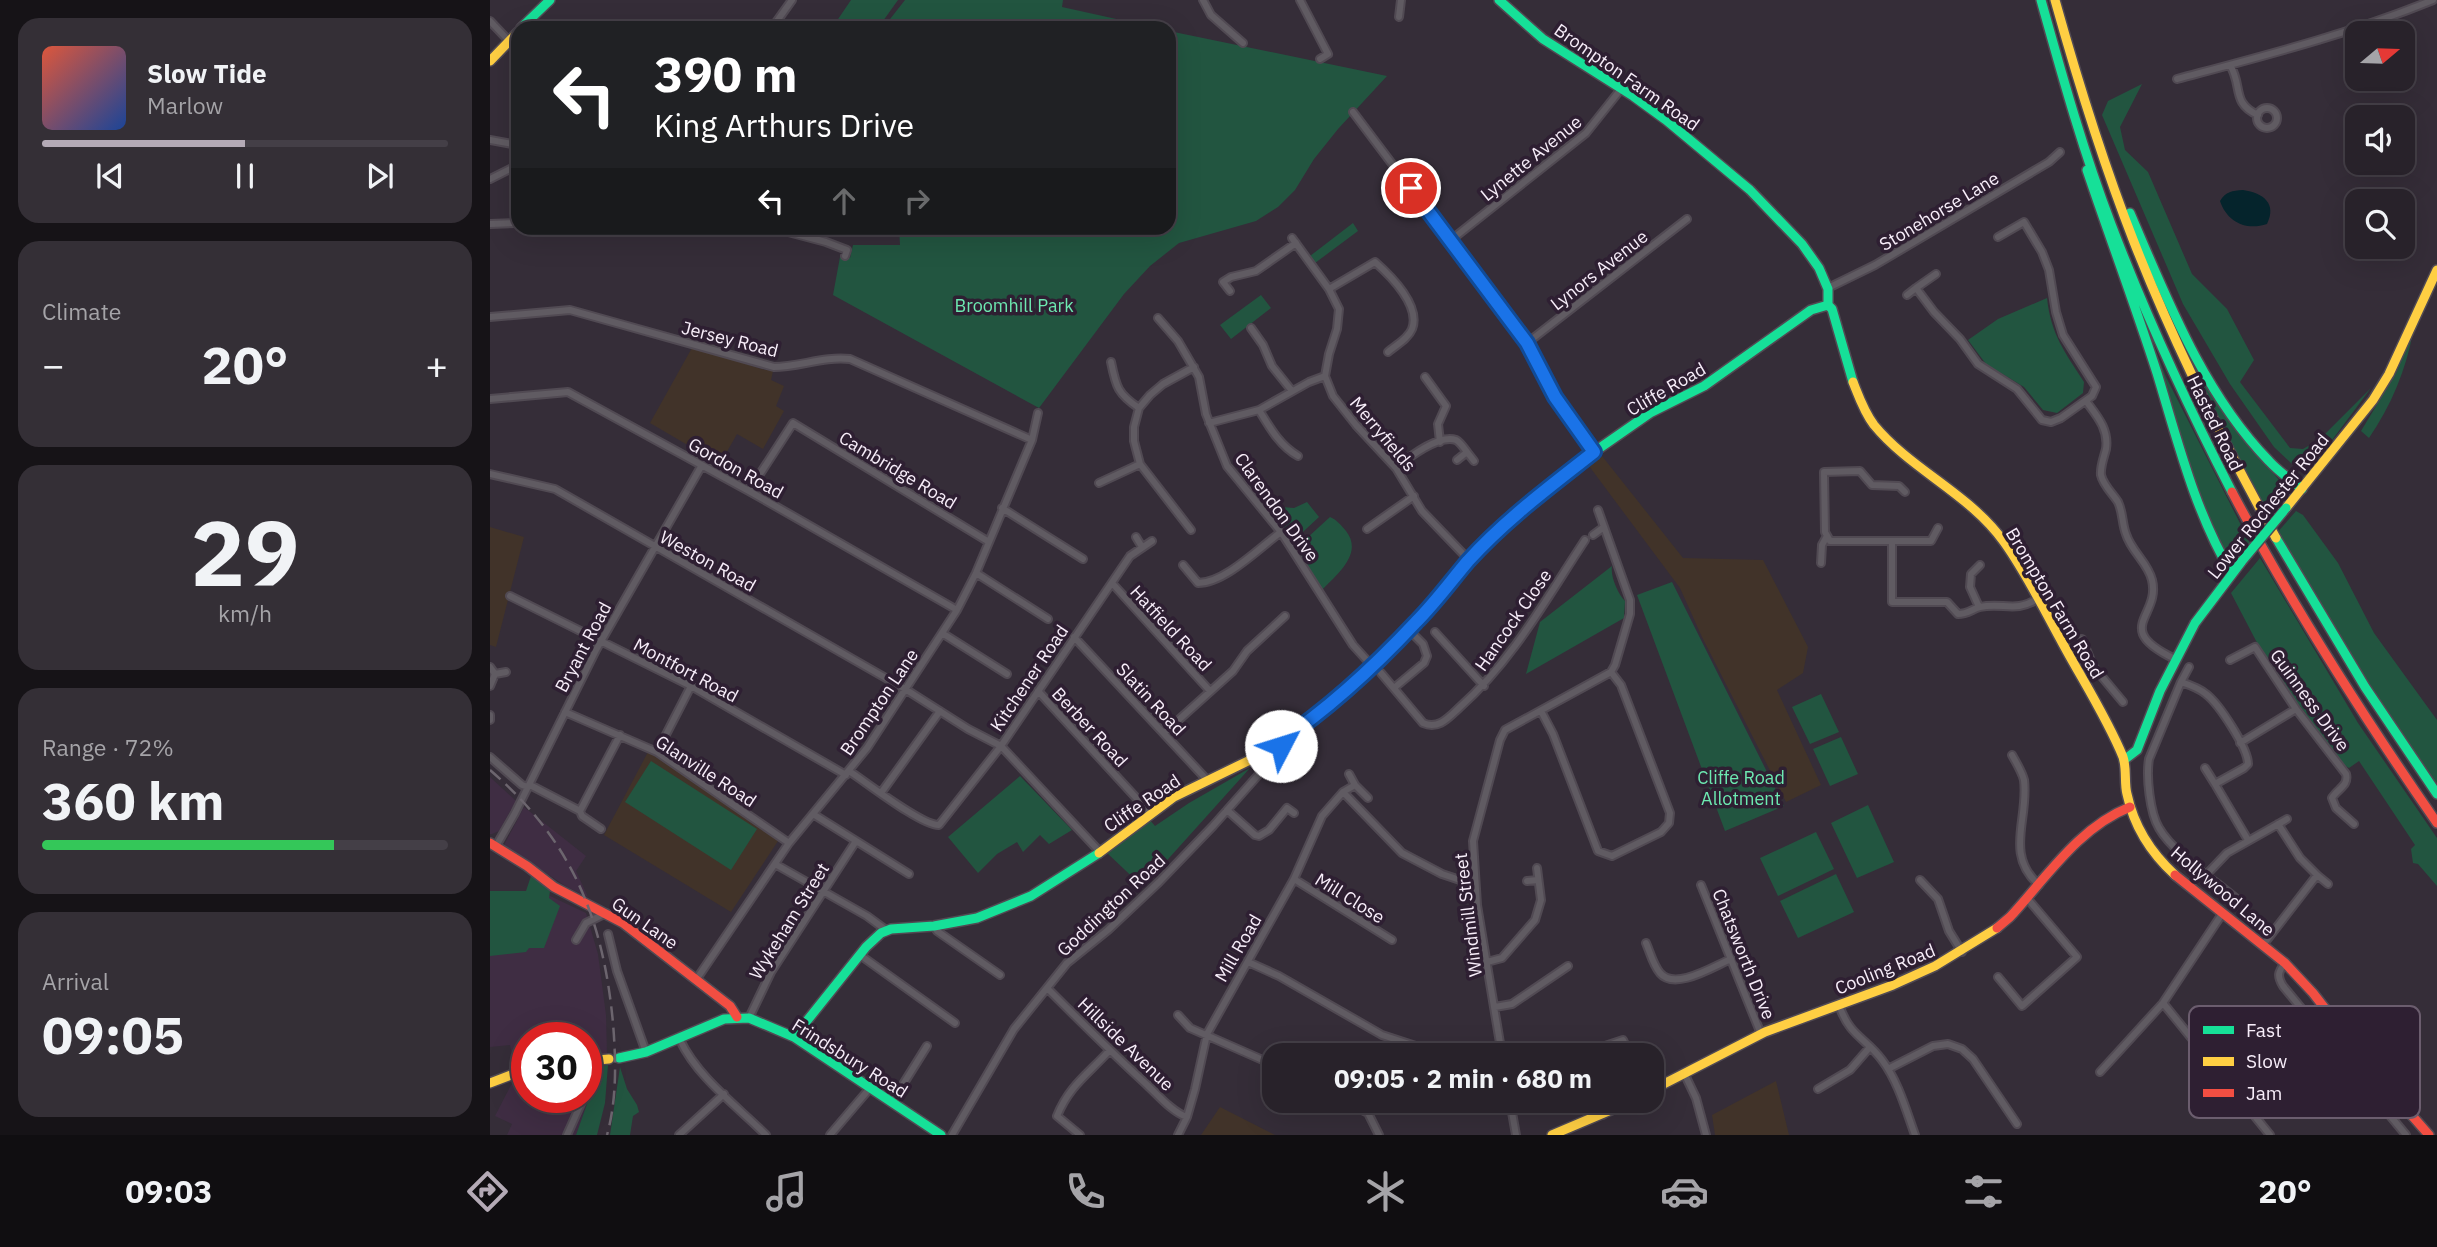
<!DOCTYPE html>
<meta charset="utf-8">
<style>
:root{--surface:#28222a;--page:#342f36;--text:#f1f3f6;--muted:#a5a4a8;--line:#443f47;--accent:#b4aab6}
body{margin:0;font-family:"IBM Plex Sans",sans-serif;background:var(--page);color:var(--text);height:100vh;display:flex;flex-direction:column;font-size:26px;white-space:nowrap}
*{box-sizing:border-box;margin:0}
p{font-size:23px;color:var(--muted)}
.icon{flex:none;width:38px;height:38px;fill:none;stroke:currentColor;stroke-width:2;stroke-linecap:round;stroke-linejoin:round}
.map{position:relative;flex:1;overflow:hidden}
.panel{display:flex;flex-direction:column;gap:18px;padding:18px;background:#161317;width:490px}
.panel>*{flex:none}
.banner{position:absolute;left:21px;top:21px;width:665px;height:214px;border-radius:21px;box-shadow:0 7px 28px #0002,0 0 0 2px var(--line);background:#202124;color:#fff;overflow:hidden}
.needle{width:46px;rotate:71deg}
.fabs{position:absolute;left:1855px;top:21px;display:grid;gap:14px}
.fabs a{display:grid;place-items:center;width:70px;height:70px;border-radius:14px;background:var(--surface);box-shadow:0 7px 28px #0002,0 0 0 2px var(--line);font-size:35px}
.speed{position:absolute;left:21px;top:1022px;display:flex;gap:14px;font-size:35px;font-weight:700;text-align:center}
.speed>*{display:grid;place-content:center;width:91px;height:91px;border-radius:50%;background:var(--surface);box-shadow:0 7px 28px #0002,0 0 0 2px var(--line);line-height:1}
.speed .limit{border:10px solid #d22;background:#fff;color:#111}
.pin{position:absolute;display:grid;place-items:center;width:60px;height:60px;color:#fff;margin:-30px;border:4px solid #fff;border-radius:50%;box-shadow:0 2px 7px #0007}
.me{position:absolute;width:77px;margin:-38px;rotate:50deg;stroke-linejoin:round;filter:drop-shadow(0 0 5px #0008)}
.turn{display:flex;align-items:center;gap:24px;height:147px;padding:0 28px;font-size:32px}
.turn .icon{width:91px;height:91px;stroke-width:2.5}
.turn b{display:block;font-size:49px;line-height:60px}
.lanes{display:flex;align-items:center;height:66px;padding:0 28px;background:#0003;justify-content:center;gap:35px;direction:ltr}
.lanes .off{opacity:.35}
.big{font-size:52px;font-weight:700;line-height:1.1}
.panel .widget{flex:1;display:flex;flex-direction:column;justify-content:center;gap:10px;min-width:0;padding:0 24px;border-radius:21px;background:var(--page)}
.panel .dial{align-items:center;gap:0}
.dial b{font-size:91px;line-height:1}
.song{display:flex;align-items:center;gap:21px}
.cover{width:84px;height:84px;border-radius:10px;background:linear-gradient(135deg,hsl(10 70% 55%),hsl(220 70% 35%))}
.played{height:7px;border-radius:4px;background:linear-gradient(90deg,var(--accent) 50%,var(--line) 50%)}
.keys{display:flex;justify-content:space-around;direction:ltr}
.heat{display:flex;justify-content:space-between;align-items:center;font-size:38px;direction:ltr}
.charge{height:10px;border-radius:5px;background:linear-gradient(90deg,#34c759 72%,var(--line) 0)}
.trip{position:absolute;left:772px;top:1043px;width:402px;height:70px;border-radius:21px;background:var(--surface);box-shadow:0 7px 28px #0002,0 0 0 2px var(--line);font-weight:700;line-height:70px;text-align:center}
.tabs{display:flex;height:112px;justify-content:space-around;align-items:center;background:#100e11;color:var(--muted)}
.tabs .icon{width:49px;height:49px}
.tabs .selected{color:var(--accent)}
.tabs b{font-size:32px;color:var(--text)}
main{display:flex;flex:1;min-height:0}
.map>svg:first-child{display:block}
.built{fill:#3f2d43}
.education{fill:#413329}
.green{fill:#225540}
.water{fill:#05242c}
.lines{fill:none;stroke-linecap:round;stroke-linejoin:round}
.street-casing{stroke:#514a53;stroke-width:10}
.fast-casing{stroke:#514a53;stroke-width:12}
.slow-casing{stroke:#514a53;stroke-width:12}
.jam-casing{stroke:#514a53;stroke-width:12}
.street{stroke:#605b62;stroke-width:6}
.fast{stroke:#16e098;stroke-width:9}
.slow{stroke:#ffcf43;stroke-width:9}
.jam{stroke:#f24e42;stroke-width:9}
.rail{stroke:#6c656e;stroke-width:2.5;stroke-dasharray:14 7;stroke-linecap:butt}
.fast-bridge-casing{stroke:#514a53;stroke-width:12;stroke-linecap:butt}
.fast-bridge{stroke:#16e098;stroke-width:9}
.route-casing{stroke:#114b97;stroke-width:18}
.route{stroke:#1a73e8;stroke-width:12}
.labels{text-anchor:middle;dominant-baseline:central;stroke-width:7;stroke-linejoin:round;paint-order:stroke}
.street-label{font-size:18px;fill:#f8eefa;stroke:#2e1f32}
.park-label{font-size:18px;fill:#6de9b1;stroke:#2e1f32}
.key{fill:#2e1f32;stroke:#6b5d6e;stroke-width:2}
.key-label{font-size:19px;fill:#f8eefa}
</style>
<main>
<section class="panel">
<div class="widget">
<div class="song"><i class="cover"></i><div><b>Slow Tide</b><p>Marlow</p></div></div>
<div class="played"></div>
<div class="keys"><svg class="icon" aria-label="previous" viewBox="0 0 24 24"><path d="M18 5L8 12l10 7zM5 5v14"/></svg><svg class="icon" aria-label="pause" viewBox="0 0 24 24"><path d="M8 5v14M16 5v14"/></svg><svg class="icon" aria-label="next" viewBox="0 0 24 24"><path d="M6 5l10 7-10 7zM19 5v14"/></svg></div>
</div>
<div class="widget"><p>Climate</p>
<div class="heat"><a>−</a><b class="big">20°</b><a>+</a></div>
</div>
<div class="widget dial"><b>29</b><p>km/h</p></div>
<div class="widget"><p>Range · 72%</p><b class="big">360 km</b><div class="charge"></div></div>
<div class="widget"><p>Arrival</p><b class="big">09:05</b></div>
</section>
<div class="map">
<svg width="1947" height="1135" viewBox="0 0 1947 1135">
<rect width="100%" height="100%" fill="#352d38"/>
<path class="built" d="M0,777L26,801L9,831L2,834H0Z
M34,807L96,856L86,871L98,897L77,887L14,845Z
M56,894L96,913L108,954L116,1015L117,1054L96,1055V1038H37V1059L24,1063L20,1045L0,1047V953Z
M37,1079V1097H96V1083H105L86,1135H17L22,1124L5,1116L21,1085Z"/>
<path class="education" d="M203,346L271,369L283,371L281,380L294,386L286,406L294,411L273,449L247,434L230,464L160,423Z
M1112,456L1193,558L1273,560L1318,647L1313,673L1287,690L1331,785L1296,802L1212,637L1190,588L1099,466Z
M0,527L34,537L6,647L0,645Z
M158,752L290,838L241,912L114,835Z
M1286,1081L1299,1135H1225L1222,1115Z
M730,1107L785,1135H711Z"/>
<path class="green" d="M361,0H408L388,28H342Z
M415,0H573L572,7L667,28H393Z
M679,31L897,76L848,129L824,159L805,190L788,207L766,221L689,243L660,266L634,294L549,408L343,295L350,257L360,258L363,245H410L409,228H679Z
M1652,84L1630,127L1635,150L1658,172L1702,274L1737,309L1764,360L1750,382L1800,448L1813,449L1830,439L1881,388L1822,467L1802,464L1784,447L1740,384L1693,304L1612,115L1618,101Z
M863,223L868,231L825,263L820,256Z
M771,295L781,308L741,339L730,325Z
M1557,298C1561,335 1575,352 1594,382L1593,393L1567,413L1553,410L1534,387L1496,364L1478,340L1508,319Z
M1651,313L1676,377L1760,543L1750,560L1745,564L1736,563L1703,484Z
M1687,327L1756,440L1793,485L1795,500L1778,520L1736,440L1685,328Z
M1923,332C1916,370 1901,406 1879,438L1871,431L1906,373Z
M770,482L792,507L804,508L817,502L829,517L802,542L760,491Z
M1806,511L1813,515L1848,563L1884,633L1947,720V787L1838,621L1786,534Z
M840,517C847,520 851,525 856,531C874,554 846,575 831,591L805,549Z
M1770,558L1868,723L1947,838V886L1928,864L1923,863L1921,849L1925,845L1869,761L1859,768L1852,764L1775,658L1741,593Z
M1122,566C1120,576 1128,594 1135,601L1134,618L1036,674L1050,622Z
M1182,582L1294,806L1235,831L1147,595Z
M1331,694L1349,732L1320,744L1302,707Z
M1351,737L1368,774L1340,786L1323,749Z
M161,761L267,829L241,870L135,802Z
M760,768L653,887L616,852L659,819L665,826L699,803Z
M530,776L582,830L559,844L550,835L533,852L527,842L507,854L488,873L458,837Z
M1378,805L1404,862L1367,878L1341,823Z
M1326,832L1344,869L1288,896L1270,858Z
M1346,874L1364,912L1308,938L1290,901Z
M41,876L60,891L59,898L70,906L54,948H39L36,952L0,956V891H36Z
M118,1065L115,1103L107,1135H86L104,1084L100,1083V1073L107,1067Z
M130,1067L137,1089L147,1105L149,1112L143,1116L140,1135H120Z"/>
<path class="water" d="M1753,190C1774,193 1787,204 1777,224C1756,231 1737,222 1730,201C1736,191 1742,191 1753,190Z"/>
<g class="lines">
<defs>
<path id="street" d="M713,0L721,15L753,43
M810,0L838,54L830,59
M909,17L911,0
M0,21L20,42
M282,28L302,0
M1740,65C1753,86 1741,103 1768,115
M1687,79C1773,56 1860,34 1943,0
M1767 118a10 10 0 1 1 20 0a10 10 0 1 1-20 0Z
M863,112L1037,343L1065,397L1104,452
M0,140L28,145
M0,179L28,165
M0,224L28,223
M283,228L336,242L357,250L355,256
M802,238L839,289L849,309L847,329L839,354L835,376L843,396L866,425L906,468L932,511L979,560
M961,240L1096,133L1131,89
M1446,274L1426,288L1444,312L1470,339L1488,364L1527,389L1552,420L1561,422L1571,418L1602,396L1606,387L1573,335L1566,312L1559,270L1552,252L1534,222L1508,237
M1338,288L1385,265L1559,162L1570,152
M839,289L885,262C901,276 931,306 922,329C918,339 906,345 898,352
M740,291L733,282L741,277L766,271L806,243
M1417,295L1426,288
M0,317L80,310L284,367C309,367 334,356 360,359L542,440
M668,318L688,341L709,377L716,414L737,466L791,532L863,645L883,667
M761,328L773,345L782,366L802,391
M1037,343L1197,219
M621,362C626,387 628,394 649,408
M935,377L956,406L948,424L950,442
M0,399L78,392L259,491L467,610
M1596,401C1607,416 1619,429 1616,449C1614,457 1610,467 1611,475C1613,485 1623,494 1628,502C1633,512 1632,524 1636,534C1641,551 1658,563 1662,580C1671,617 1621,628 1685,659
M769,410C780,428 790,446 808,456
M719,423L769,410L819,382L835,376
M977,452L984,461
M906,468C918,458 949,434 966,440C970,442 974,448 977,452L967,460
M0,474L65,489L415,689L478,729L511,746L610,852
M609,483L650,464
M259,491L303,423L499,542
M1415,492L1409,486L1382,485L1370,471L1334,472L1335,532L1340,541H1402V602H1457L1468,614C1478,614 1482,609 1490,607C1512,602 1526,613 1547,599
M512,508L593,559
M877,529L924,496
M701,530L650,464L644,441V427L649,408L660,395L673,384L704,367
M1103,535L1114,527
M646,537L652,547
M1402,541H1441L1448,528
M1331,563L1332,545L1337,536
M693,565L708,583C735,583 769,548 791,532
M486,573L558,619
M622,583L720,691
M20,596L201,686L356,775
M1489,607L1480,587L1481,574L1490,565
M945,632L994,686
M452,633L517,674
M584,637L718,781
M1592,639L1603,666
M1740,660L1765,647L1806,709L1856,774C1859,786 1847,789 1842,798L1846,808L1864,824
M0,667L5,674L16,672
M1699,667L1691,682C1700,685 1709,688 1716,694C1729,704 1758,748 1758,764L1754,768L1725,784L1758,840
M891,673L933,723C949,730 959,717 970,707C1023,660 1056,599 1095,540
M1589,673L1603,666L1633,702
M1691,682L1659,759C1656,777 1660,813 1669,828C1683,853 1727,882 1749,901
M0,686L5,674
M904,688L934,663L937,656L933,644L919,630
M548,691L661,814
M1051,711L1063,734L1108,851L1122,856L1171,832L1179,823L1180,813L1131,685L1121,672
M75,712L167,752L299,843
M0,715V720
M674,733L743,671L757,651L795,616
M1750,743L1806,709
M167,752L201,686
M1522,755C1526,762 1532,772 1534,780C1539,819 1514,854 1549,885
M0,757L32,785L38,787
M1715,768L1725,784
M359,771C376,782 432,826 449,825L511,746L640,556L662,541
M859,774L865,785
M40,785L90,811L92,816L111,829
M853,792L912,853L952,874L985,885
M391,793L450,711
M737,810L765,835L769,836L779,830L797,808L804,813
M90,811L130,735
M323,814L419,874
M6,846L25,813L106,650L212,465
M285,864L377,916L396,930
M1717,874L1737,853L1797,819
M1827,875L1838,884
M804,879L902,940
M1430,880L1448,899L1459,931L1472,952
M1037,881L1048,880
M1211,885L1271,1034
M444,926L447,931L510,975
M118,934L127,971L156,1052
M86,940L96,923L116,913
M1156,943C1160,952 1163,965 1170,973C1185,991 1224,966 1241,959
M1773,945L1827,875L1810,858L1788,824
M370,955L465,1023
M758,962L789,976L892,1035L953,1055
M997,962L1012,958L1045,920L1051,900L1047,868
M1795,963C1788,972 1787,976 1793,986L1916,1135
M1508,977L1532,1006L1587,957L1537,898
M206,980L299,843L377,748L467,610L486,573L542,440L548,413
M558,989C590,1021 622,1053 655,1083C667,1094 682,1112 697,1117
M1673,1003L1780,1135
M1349,1005C1360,1037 1375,1037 1392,1060C1408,1081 1416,1110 1425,1135
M1005,1007L1022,1004L1078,966
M688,1015L700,1028L784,1065
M259,1018L281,972L366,841
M190,1040C208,1078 247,1106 276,1135
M1012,1055L987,905L983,841L1010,740L1015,730L1121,672L1125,665L1140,614V600L1108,510
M1088,1055L1133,1040L1140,1055
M1398,1069L1443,1046L1458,1044L1472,1049L1483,1059L1527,1124
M1610,1072L1673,1003L1732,914
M1194,1073L1206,1098L1216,1135
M96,1076V1083
M1328,1089L1360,1070L1380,1047
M855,1101L878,1113L889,1135
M1020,1101L1026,1135
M1107,1101L1113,1115
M402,1102L437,1046
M77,1135L94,1097
M189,1135L234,1094
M340,1135L380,1088
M462,1135L524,1029L577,963L618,930L669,882L723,826L778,764L789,749V742
M590,1135L567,1116C579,1086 598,1074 619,1051
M688,1135L697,1117L705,1089L717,1034L804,879L832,816L853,792L865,785L878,798"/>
<path id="fast" d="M1009,0L1053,39L1143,96L1176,120L1260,190L1312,244L1329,268L1338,289V305L1342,309L1363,382
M1551,0C1572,75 1593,151 1621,224C1656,316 1697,405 1742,492
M31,28L60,0
M1597,170C1620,238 1645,305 1667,373C1688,442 1705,512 1742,574
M1640,213C1677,299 1713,393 1779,461C1789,472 1801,480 1812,489
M1006,534L1037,505L1104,452L1160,413L1214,386L1321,310L1338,305
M1786,538L1875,687L1947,794
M1634,760L1647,750L1670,691L1705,623L1752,561
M304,1037L376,947L391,933L401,929L444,926L487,918L541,896L609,853
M129,1058L156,1052L234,1019L259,1018L304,1037L451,1135"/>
<path id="slow" d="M1565,0C1588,82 1613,163 1644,242C1684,344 1733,442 1786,538
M0,61L28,32
M1363,382C1369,397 1374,412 1384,425C1421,470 1480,494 1514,542C1537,574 1554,610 1573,644C1593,681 1617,718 1633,757C1637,769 1634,783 1637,794C1644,827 1661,853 1685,875
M1796,508L1883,400L1899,374L1947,270
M609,853L684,797L760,760L815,725L839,706L899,651L979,560L1006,534
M96,1061L119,1059
M0,1083L37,1069
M1162,1090L1275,1032L1403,985L1445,966L1507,928
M1062,1135L1142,1101"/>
<path id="jam" d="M1742,492C1803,607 1873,716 1947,823
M0,843L37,866L64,887L133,923L240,1006L247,1017
M1685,875L1795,963L1823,993L1889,1078L1939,1135
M1507,928L1520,917C1556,878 1589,827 1640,807"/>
</defs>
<use href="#street" class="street-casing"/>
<use href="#fast" class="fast-casing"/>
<use href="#slow" class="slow-casing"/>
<use href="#jam" class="jam-casing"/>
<use href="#street" class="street"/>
<use href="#fast" class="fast"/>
<use href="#slow" class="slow"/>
<use href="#jam" class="jam"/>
<path class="rail" d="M0,770C81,840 113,917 123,1023C126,1060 127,1099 117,1135"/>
<defs>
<path id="fast-bridge" d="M1752,561L1796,508"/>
</defs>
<use href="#fast-bridge" class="fast-bridge-casing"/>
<use href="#fast-bridge" class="fast-bridge"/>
</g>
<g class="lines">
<defs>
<path id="route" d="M791,746L789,742C840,708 884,667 926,622C945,603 961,581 978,561C1016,519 1061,486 1104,452L1065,397L1037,343L921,188"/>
</defs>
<use href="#route" class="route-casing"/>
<use href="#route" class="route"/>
</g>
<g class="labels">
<g class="street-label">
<text transform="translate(1137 77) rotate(35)">Brompton Farm Road</text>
<text transform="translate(1041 158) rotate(-39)">Lynette Avenue</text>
<text transform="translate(1449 211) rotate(-31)">Stonehorse Lane</text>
<text transform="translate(1109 270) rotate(-38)">Lynors Avenue</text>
<text transform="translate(240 339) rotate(14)">Jersey Road</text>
<text transform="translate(1176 389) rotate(-30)">Cliffe Road</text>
<text transform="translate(1725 423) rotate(64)">Hasted Road</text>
<text transform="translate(893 434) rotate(50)">Merryfields</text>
<text transform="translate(246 468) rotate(29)">Gordon Road</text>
<text transform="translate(408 470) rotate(31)">Cambridge Road</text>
<text transform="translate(1778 506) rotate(-51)">Lower Rochester Road</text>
<text transform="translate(787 507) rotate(54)">Clarendon Drive</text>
<text transform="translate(218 561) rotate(29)">Weston Road</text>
<text transform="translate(1565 603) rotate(59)">Brompton Farm Road</text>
<text transform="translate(1023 620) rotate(-55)">Hancock Close</text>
<text transform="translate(681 628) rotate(47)">Hatfield Road</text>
<text transform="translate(93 647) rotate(-62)">Bryant Road</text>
<text transform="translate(196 670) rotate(28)">Montfort Road</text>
<text transform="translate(539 678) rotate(-56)">Kitchener Road</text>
<text transform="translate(661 699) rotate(47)">Slatin Road</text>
<text transform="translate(1820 700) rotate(54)">Guinness Drive</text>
<text transform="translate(389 702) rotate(-56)">Brompton Lane</text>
<text transform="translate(600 727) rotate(47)">Berber Road</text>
<text transform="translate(216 771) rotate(33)">Glanville Road</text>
<text transform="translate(652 803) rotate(-34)">Cliffe Road</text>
<text transform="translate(1733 891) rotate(40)">Hollywood Lane</text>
<text transform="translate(860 898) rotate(32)">Mill Close</text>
<text transform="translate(621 905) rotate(-43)">Goddington Road</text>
<text transform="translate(978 915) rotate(-97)">Windmill Street</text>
<text transform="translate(299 921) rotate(-58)">Wykeham Street</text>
<text transform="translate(155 923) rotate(35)">Gun Lane</text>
<text transform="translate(748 948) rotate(-60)">Mill Road</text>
<text transform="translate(1254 954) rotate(68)">Chatsworth Drive</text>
<text transform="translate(1395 969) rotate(-22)">Cooling Road</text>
<text transform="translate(636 1044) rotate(44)">Hillside Avenue</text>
<text transform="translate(360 1058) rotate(32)">Frindsbury Road</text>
</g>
<g class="park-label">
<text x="524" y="305">Broomhill Park</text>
<text x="1251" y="777">Cliffe Road<tspan x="1251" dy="21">Allotment</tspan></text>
</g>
</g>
<rect x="1699" y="1006" width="231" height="112" rx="10" class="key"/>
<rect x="1713" y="1026" width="31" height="8" fill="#16e098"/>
<rect x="1713" y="1057" width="31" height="9" fill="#ffcf43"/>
<rect x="1713" y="1089" width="31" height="8" fill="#f24e42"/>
<g class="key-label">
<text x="1756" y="1037">Fast</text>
<text x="1756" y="1068">Slow</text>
<text x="1756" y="1100">Jam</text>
</g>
</svg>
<div class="fabs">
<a><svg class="needle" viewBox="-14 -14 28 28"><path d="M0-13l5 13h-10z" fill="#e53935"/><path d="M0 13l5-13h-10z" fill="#a5a4a8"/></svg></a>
<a><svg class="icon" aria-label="sound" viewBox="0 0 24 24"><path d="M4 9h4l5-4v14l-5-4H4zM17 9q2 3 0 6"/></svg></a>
<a><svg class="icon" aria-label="search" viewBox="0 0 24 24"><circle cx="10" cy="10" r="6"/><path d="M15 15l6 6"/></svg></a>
</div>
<div class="speed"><div class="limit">30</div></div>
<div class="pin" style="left:921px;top:188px;background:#d93025"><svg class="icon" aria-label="arrive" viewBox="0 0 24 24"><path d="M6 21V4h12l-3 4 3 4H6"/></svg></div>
<svg class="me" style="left:791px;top:746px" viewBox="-20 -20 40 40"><circle r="19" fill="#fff"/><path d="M0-13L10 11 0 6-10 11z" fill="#1a73e8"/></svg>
<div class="trip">09:05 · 2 min · 680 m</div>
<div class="banner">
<div class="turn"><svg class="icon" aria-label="left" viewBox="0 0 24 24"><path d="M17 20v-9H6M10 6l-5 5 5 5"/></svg><div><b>390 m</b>King Arthurs Drive</div></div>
<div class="lanes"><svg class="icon" aria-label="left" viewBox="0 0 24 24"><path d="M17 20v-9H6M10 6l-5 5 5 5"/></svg><svg class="icon off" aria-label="ahead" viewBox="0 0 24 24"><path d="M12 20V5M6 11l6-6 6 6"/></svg><svg class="icon off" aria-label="right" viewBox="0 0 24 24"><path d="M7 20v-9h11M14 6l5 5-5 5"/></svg></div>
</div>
</div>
</main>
<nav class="tabs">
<b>09:03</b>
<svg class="icon selected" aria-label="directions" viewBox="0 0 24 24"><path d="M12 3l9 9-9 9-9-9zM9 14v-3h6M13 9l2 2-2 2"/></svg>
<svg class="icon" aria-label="music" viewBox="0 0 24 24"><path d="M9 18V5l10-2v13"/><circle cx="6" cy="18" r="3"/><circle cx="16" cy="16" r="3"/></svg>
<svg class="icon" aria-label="phone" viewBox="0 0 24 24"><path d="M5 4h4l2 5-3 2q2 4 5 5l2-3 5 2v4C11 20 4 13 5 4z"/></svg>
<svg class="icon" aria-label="climate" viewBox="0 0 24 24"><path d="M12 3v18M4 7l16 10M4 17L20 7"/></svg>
<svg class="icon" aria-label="car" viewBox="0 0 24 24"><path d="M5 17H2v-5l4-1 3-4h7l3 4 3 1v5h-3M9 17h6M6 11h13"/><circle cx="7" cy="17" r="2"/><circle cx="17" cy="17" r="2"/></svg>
<svg class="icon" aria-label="filters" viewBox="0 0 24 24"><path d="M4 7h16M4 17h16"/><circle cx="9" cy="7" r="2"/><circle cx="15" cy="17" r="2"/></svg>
<b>20°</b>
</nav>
